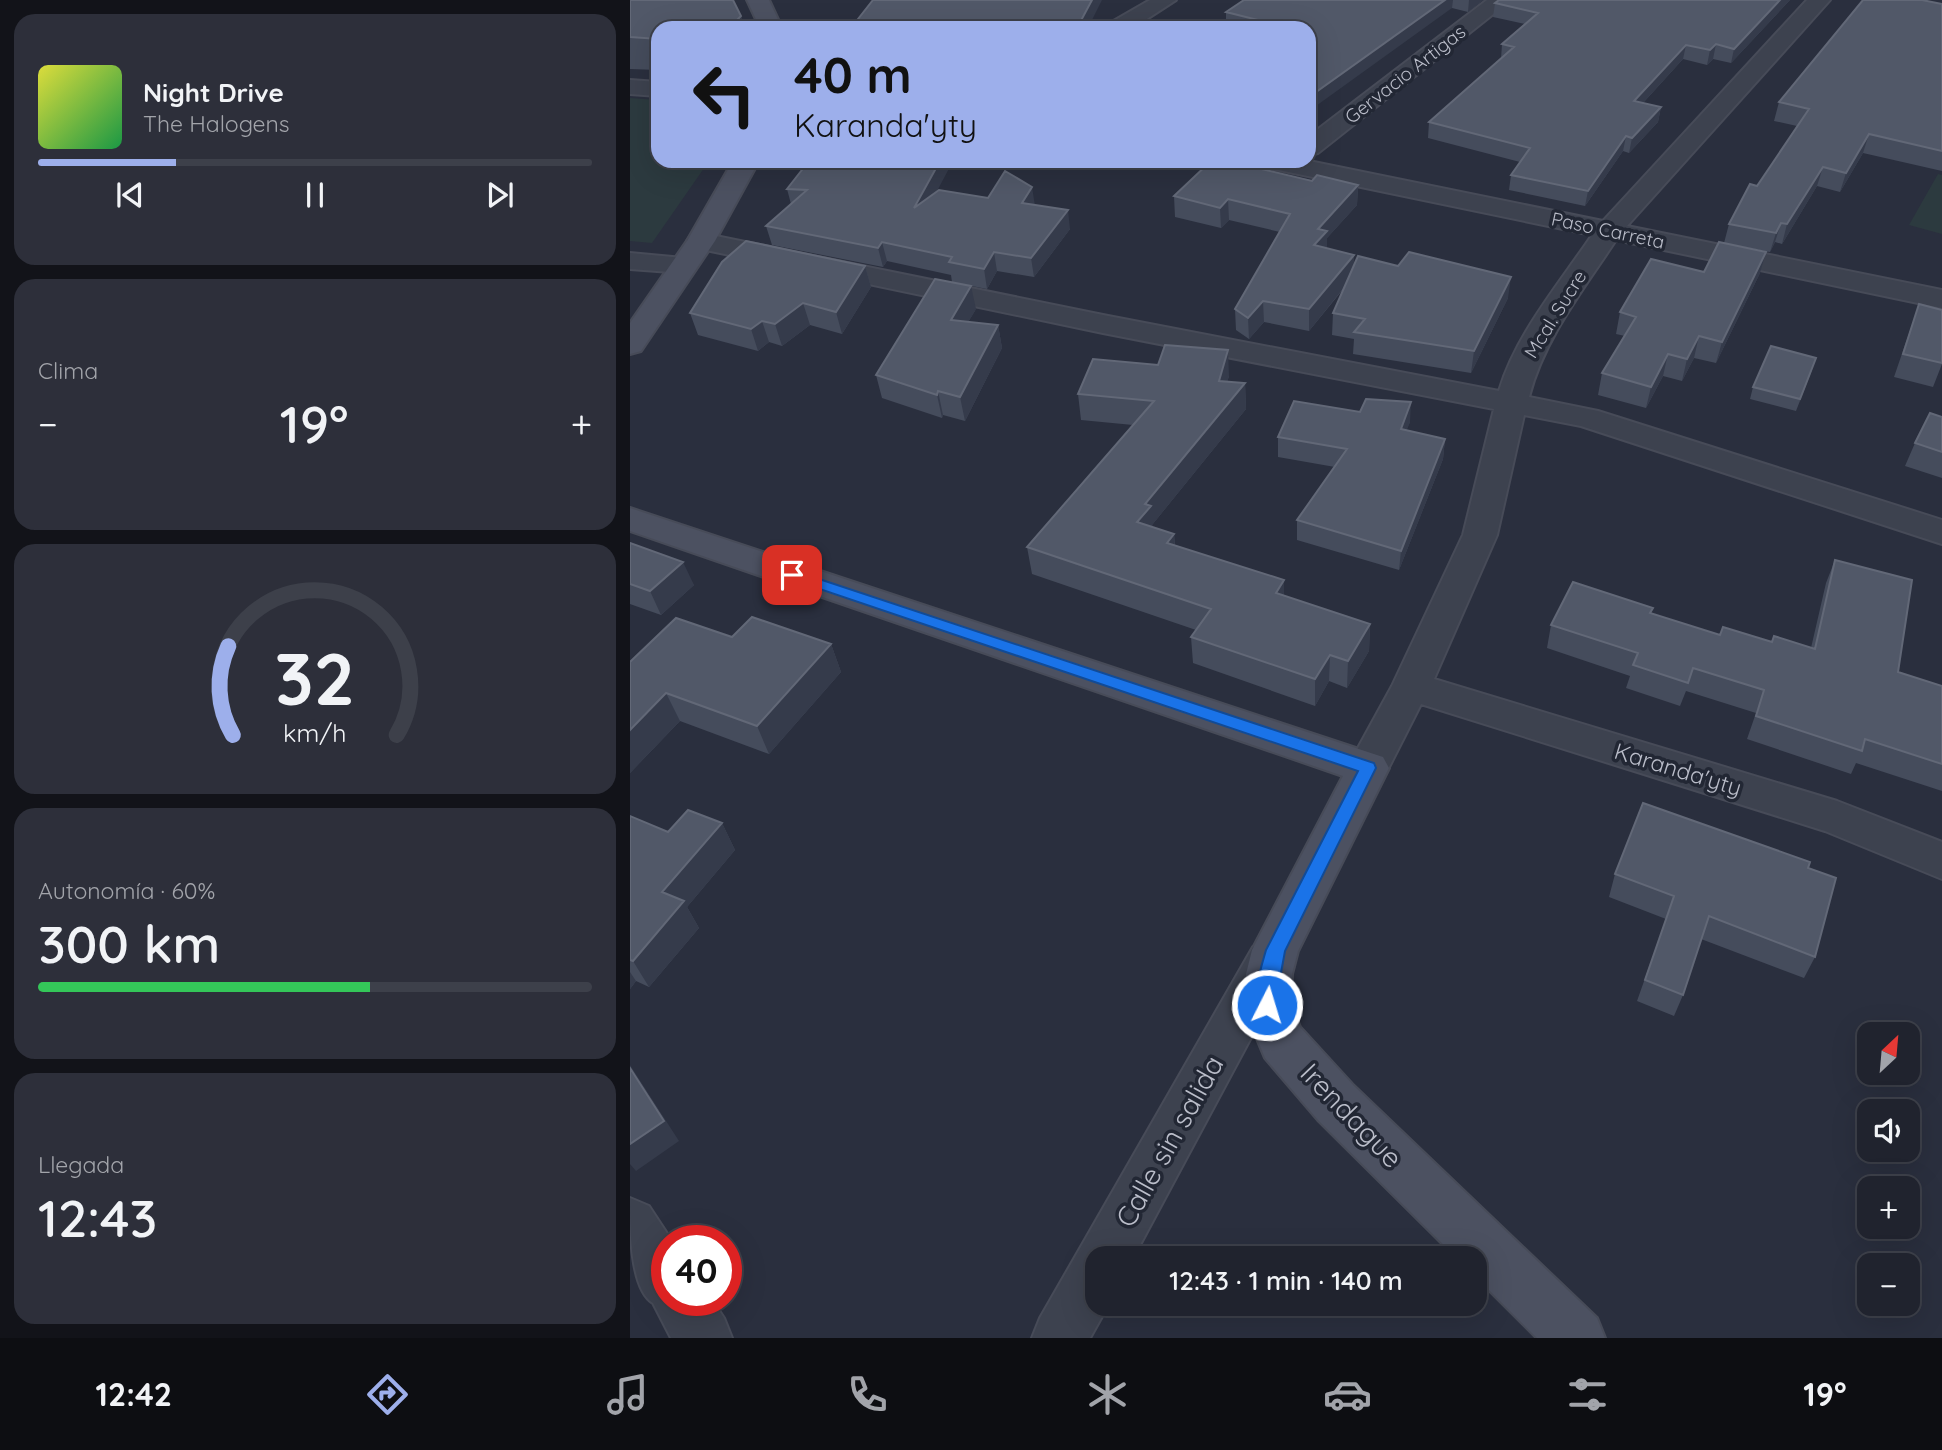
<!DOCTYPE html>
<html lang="es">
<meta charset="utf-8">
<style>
:root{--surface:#20232e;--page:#2d2f3a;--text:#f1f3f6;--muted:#a2a4aa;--line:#3d404a;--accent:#9dafeb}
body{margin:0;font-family:Quicksand,sans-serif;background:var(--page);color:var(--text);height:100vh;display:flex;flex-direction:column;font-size:26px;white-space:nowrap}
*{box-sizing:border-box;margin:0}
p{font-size:23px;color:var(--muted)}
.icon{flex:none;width:38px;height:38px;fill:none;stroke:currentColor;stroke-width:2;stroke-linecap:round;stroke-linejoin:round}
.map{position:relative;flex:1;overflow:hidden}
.details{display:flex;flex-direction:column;gap:14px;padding:14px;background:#121319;width:630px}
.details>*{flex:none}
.top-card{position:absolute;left:21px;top:21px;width:665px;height:147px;border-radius:21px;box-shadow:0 7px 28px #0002,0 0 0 2px var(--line);background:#9dafeb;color:#111;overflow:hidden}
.needle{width:46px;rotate:26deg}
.controls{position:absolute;left:1227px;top:1022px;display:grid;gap:14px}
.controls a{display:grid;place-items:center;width:63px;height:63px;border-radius:14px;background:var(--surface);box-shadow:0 7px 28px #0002,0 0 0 2px var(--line);font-size:35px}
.speed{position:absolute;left:21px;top:1225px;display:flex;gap:14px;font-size:35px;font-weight:700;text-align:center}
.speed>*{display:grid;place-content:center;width:91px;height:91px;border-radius:50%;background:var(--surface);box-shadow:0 7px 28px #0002,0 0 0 2px var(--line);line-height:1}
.speed .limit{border:10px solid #d22;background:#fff;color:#111}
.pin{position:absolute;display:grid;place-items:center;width:60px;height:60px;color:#fff;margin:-30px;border-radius:14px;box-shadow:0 4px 10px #0006}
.me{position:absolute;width:77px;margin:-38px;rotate:5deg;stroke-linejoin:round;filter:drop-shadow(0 0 5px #0008)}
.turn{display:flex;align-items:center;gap:24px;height:147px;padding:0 28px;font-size:32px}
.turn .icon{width:91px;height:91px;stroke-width:2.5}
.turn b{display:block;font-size:49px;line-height:60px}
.big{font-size:52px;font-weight:600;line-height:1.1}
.details .widget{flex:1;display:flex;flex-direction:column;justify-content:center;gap:10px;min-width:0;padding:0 24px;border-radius:21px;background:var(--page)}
.details .dial{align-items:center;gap:0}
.dial svg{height:182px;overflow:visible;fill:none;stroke:var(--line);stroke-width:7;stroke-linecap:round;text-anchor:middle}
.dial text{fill:var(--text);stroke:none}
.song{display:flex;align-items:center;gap:21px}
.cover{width:84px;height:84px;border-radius:10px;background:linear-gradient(135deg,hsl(60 70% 55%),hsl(140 70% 35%))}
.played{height:7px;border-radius:4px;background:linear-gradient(90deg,var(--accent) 25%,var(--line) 25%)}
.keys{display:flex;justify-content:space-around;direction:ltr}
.heat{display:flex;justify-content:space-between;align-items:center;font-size:38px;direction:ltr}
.charge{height:10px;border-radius:5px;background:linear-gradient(90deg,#34c759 60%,var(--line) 0)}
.trip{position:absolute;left:455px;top:1246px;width:402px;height:70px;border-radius:21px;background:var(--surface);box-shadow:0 7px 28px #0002,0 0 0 2px var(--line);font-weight:600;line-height:70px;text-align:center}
.menu{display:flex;height:112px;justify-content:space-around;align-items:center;background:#0d0e12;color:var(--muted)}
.menu .icon{width:49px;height:49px}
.menu .current{color:var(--accent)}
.menu b{font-size:32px;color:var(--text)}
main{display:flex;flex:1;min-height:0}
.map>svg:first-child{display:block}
.green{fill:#2c3a3f}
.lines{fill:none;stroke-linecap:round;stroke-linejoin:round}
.street-casing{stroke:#474b58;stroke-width:4}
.secondary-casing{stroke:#474b58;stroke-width:4}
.street{fill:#3d424f;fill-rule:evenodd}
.secondary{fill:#4c5161;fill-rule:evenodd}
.wall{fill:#454c5c}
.shaded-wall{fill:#353b4b}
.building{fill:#515868;stroke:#626877;stroke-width:2}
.route{fill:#1a73e8;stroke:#114b97;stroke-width:2}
.labels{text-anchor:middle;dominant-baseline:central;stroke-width:7;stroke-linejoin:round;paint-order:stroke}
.far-street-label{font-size:19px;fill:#babdc9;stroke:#222734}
.street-label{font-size:23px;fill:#babdc9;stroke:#222734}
.near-street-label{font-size:28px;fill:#babdc9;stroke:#222734}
</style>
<main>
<section class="details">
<div class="widget">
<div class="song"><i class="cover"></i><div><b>Night Drive</b><p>The Halogens</p></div></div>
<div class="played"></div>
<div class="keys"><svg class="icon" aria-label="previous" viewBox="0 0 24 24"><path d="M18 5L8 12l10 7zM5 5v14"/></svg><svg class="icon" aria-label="pause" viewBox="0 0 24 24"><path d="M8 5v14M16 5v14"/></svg><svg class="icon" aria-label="next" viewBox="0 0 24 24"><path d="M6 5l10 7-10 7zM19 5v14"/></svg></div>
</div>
<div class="widget"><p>Clima</p>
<div class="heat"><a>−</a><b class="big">19°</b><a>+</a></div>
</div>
<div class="widget dial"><svg viewBox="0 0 100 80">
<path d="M14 69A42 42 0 1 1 86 69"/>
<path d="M14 69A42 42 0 0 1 12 30" stroke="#9dafeb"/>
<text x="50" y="56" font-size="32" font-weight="700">32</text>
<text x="50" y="72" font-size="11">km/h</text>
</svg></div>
<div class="widget"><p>Autonomía · 60%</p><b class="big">300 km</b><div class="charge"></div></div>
<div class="widget"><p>Llegada</p><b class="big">12:43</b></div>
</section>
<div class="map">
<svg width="1312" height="1338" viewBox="0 0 1312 1338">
<rect width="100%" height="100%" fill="#2a2f3e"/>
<path class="green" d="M0,98L28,100V161H79L22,243L0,241Z
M1308,174L1312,175V234L1279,225Z"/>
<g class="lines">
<defs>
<path id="street" d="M520,0H546L503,28H477L480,23Z
M857,0H881L688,153L679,155V136Z
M1177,0H1200L997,226L1312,290V308L986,240C953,290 914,339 899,397L968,411L1312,520V544L951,426L894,415L867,535L804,679L1207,801L1312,842V879L1195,831L791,704L753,779L738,784L723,779L717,768L762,686L833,535L864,409L473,333L71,249L61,247L57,241L61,235L71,233L473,315L869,391C886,334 929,284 962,235L644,169L635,166L631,161H679L973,221Z
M0,80L28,82V96L0,94Z
M0,253L64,259L68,265L64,271L54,273L0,269Z
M639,941L655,947L662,961L503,1258H467V1304H479L460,1338H402L410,1318L623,947Z
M0,1198L19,1206L42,1241H37V1300H82L94,1318L102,1338H41L23,1303C0,1290 0,1226 0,1198Z"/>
<path id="secondary" d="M117,0H139L152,28H130Z
M103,161H129L85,241L11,351L0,354V323L57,241Z
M0,508L753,757L759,768L668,951L662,974L661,1005L670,1027L724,1086L967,1318L975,1338H907L845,1276V1258H827L688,1120L635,1058L613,1005L616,974L622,950L713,776L0,531Z"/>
</defs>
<use href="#street" class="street-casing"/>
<use href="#secondary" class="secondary-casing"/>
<use href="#street" class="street"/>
<use href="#secondary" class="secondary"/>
</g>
<path class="wall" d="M0,0L111,16L114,28H28V70L0,69Z
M614,0H853L838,12L822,8L679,28H605L596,26V12Z
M1160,0L1101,63L1083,59L1077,65L1053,59L1013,103L1031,107L1028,122L999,153L993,151L955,206L879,190L881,175L890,162L798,138L799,122L871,59L872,44L895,24L863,17L865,3Z
M1312,4V171L1233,153L1210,192L1187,186L1152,244L1145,242L1140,252L1094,243L1099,224L1127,186L1167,126L1144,121L1149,102Z
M682,181L728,185L727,205L697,238V249L724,255L723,267L878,298L841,373L723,354L724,339L702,335L703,313L715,287L679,331L634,322L619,339L606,330L605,309L650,232L599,220L591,228L545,217L544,196Z
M157,189L307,191L404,205L440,229L404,277L367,271L357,289L322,282L321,275L257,261L253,267L142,245L136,226L161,204Z
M235,266L241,287L212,334L180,325L152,346L139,342L128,351L68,335L60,313Z
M1074,272L1130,273L1086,363L1064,358L1052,381L1033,376L1016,408L968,395L972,373L995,336L986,334L990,312Z
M1289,304L1312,310V364L1303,387L1264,377Z
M346,309L338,322L368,325L372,348L335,421L313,415L312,418L252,398L246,375Z
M1182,370L1166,411L1120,399L1123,387Z
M599,376L597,382L615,383L616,409L522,525L523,527L544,534L545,545L654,596L740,624L739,651L717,688L699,681L685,706L563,663L561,637L566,630L402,574L397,547L503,425L451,420L448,394Z
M1312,417V478L1275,466L1285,443Z
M780,422L776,430L815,439L813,459L769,570L667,540V520L705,467L648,457V437Z
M0,543L64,585L31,615L0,604Z
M1205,560L1268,672L1312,686V791L1226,763L1221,774L1117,739L1126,713L1056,691L1050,706L996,688L1000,676L917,648L921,625L1021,613L1090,635L1181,648L1196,583Z
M102,637L201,644L211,672L139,754L50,721L0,773V662Z
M0,816L38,832L92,823L105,850L57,907L69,928L19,987L6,981L0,989Z
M1178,868L1185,957L1174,978L1071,939L1053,995L1044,1016L1007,1001L1036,919L979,897L985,874Z"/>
<path class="shaded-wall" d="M462,0H472L458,28H447Z
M815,0H823L822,8L679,111V97Z
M839,0H853L838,12Z
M1150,0H1160L1101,63L1104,49Z
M111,16L114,28H99Z
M1086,44L1083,59L1077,65L1080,50Z
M1056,45L1053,59L1001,116L1004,101Z
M1031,107L1028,122L999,153L1002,138Z
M1239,134L1233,153L1210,192L1216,173Z
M996,136L993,151L955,206L958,191Z
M310,161H323L288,227L284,208Z
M1193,167L1187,186L1152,244L1157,224Z
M728,185L727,205L697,238V252L684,245L688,229Z
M402,187L405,206L392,203Z
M598,199L599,220L591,228L590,208Z
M438,210L440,229L404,277L401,258Z
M1151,223L1145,242L1140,252L1146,233Z
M252,242L257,261L253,267L248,248Z
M364,252L367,271L357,289L354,269Z
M1136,252L1130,273L1086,363L1092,342Z
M724,255L723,276L679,331V309Z
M235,266L241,287L212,334L206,312Z
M881,277L878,298L841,373L844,351Z
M341,286L346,309L326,343L321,320Z
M633,301L634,322L619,339L618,318Z
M173,303L180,325L152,346L145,324Z
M132,321L139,342L128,351L121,329Z
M368,325L372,348L335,421L330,397Z
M1069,336L1064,358L1052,381L1057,359Z
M598,350L599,376L590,407L589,381Z
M1038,354L1033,376L1016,408L1021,387Z
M615,383L616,409L522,525L523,533L507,522L515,504Z
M308,391L313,415L312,418L307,395Z
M781,402L780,422L770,448L771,429Z
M815,439L813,459L769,570L771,551Z
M544,534L546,561L537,543Z
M53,562L64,585L31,615L20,591Z
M654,580V607L646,593Z
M740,624L739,651L717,688L718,661Z
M201,644L211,672L139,754L127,726Z
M700,655L699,681L685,706V679Z
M36,693L50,721L0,773V730Z
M92,823L105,850L57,907L69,928L19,987L3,961L32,892Z
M0,972L6,981L0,989Z
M0,1065L49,1141L6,1171L0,1164Z"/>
<path class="building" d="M0,0H103L111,16L99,28H28V39L0,37Z
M243,0H462L447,28H221Z
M614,0H815L679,97V28H660L596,12Z
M869,0H1150L1104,49L1086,44L1080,50L1056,45L1004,101L1031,107L1002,138L996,136L958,191L881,175L900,148L799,122L884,47L872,44L908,13L865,3Z
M1233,0H1292L1312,4V151L1239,134L1216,173L1193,167L1157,224L1151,223L1146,233L1099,224L1120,184L1127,186L1179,109L1149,102Z
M179,161H310L284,208L309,190L358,198L375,171L402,187L392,203L438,210L401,258L364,252L354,269L319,262L322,257L252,242L248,248L136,226L177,190L157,189Z
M581,161H598L682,181L687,175L728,185L688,229L697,231L684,245L724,255L679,309L633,301L618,318L605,309L660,214L598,199L590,208L544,196Z
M116,241L235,266L206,312L173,303L145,324L132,321L121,329L60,313L92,262Z
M1089,242L1136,252L1092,342L1069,336L1057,359L1038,354L1021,387L972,373L1006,317L990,312L1021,259L1074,272Z
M779,252L881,277L844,351L724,332L735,319L703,313L728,256L768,266Z
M305,279L341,286L321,320L368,325L330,397L308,391L307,395L246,375Z
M1289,304L1312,310V363L1273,354Z
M535,345L598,350L589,381L615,383L515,504L521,506L507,522L544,534L537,543L654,580L646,593L740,624L718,661L700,655L685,679L561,637L581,609L397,547L524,401L448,394L463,359L528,365Z
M1141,346L1186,358L1170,399L1123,387Z
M736,399L781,402L771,429L815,439L771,551L667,520L717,449L648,437L664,401L730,412Z
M1300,413L1312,417V452L1285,443Z
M0,543L53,562L20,591L0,584Z
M1205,560L1282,580L1268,672L1312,686V764L1235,739L1232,751L1126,716L1134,690L1063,668L1058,683L1003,665L1008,653L921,625L943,582L1023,608L1020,613L1090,635L1093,627L1142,642L1144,636L1185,649Z
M122,617L201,644L127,726L36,693L0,730V662L46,618L102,637Z
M1013,803L1180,862L1178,868L1206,878L1185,957L1079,916L1053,995L1015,980L1044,896L985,874Z
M58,810L92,823L32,892L54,901L3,961L0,960V816L38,832Z
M0,1068L34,1121L0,1144Z"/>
<path class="route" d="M162,570L744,763L746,768L655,951L644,1011L637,1013L630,1011C622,993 631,968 636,950L728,771L157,578L154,575Z"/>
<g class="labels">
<g class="far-street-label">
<text transform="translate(775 74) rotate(-38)">Gervacio Artigas</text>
<text transform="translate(978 230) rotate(12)">Paso Carreta</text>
<text transform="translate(925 314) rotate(-58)">Mcal. Sucre</text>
</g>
<g class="street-label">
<text transform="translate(1048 769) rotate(17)">Karanda'yty</text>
</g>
<g class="near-street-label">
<text transform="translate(722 1115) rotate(46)">Irendague</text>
<text transform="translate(539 1141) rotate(-61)">Calle sin salida</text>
</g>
</g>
</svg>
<div class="controls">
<a><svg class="needle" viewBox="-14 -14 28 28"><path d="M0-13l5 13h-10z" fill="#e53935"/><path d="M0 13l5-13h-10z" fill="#a2a4aa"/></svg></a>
<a><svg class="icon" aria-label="sound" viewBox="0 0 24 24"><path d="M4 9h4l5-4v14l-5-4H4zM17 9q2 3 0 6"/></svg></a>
<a>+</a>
<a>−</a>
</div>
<div class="speed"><div class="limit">40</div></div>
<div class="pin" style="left:162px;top:575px;background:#d93025"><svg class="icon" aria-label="arrive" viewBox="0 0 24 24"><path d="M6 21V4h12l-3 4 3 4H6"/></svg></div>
<svg class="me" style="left:637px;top:1005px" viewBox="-20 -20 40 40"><circle r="17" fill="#1a73e8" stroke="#fff" stroke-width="3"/><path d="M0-11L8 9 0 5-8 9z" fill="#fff"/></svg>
<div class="trip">12:43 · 1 min · 140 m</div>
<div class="top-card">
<div class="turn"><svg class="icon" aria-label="left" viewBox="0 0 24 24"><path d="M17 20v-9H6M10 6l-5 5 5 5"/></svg><div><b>40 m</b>Karanda'yty</div></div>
</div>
</div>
</main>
<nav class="menu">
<b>12:42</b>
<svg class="icon current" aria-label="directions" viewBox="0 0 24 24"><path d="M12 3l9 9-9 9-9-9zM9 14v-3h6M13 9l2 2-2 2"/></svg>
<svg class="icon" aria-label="music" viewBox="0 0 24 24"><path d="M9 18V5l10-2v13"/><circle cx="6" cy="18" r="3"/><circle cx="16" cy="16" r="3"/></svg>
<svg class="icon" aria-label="phone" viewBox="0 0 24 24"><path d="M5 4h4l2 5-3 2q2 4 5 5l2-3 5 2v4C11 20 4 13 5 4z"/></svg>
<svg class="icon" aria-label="climate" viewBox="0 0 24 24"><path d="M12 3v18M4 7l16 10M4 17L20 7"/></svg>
<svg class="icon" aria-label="car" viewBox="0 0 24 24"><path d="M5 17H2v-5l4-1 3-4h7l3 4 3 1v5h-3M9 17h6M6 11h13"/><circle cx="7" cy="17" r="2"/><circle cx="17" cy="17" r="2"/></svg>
<svg class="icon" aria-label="filters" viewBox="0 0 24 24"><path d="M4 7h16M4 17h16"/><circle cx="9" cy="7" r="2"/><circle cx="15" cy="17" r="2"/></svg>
<b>19°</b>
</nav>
